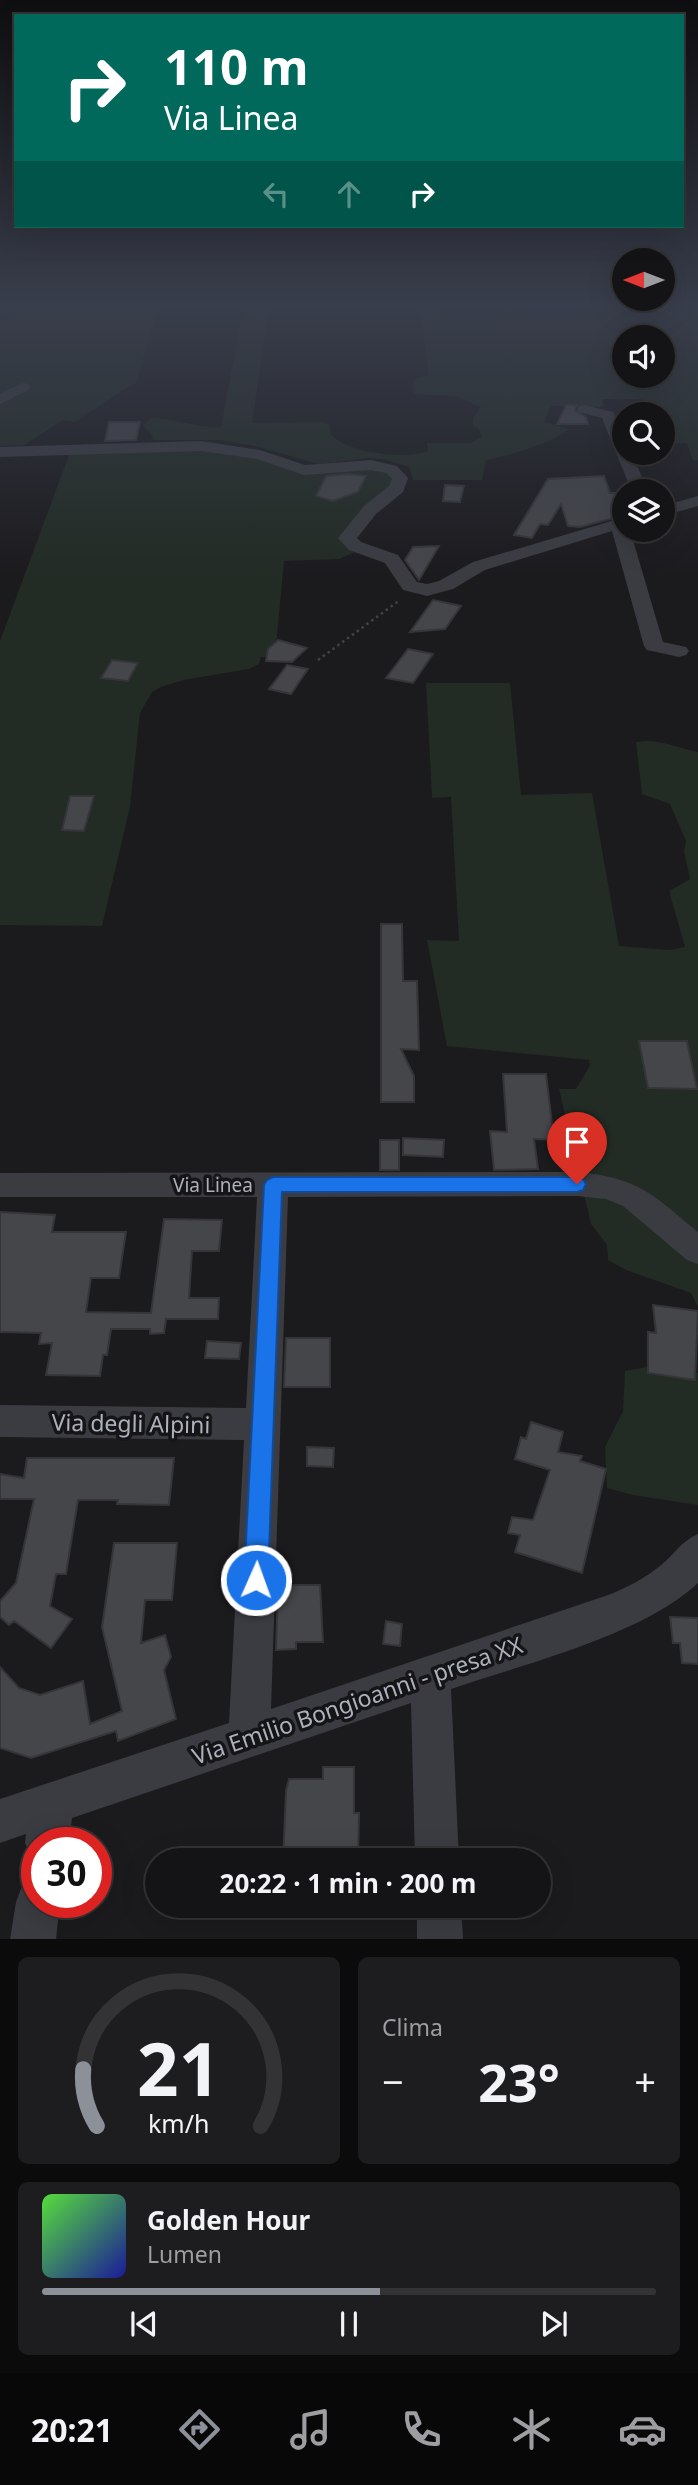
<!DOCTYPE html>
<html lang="it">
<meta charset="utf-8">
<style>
:root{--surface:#141416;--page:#1d1d1f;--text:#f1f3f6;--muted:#9d9ea1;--line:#333335;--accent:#8c9099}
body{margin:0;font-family:"Noto Sans",sans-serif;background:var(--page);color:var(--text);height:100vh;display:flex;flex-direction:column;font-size:26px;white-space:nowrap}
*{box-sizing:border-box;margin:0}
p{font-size:23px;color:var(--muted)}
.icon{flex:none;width:38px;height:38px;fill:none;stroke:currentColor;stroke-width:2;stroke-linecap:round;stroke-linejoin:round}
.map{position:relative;height:1939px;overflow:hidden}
.sheet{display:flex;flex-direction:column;gap:18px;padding:18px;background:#0b0b0c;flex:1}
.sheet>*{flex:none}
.guide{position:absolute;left:14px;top:14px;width:670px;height:214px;border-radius:0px;box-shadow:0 7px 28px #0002,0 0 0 2px var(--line);background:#00695c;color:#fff;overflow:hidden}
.needle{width:46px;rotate:270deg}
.buttons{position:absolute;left:612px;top:248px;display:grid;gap:14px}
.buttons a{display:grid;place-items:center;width:63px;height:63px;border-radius:50%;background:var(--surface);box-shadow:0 7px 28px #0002,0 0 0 2px var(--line);font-size:35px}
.speed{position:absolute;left:21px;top:1827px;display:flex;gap:14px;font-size:35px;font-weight:700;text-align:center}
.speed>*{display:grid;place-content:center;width:91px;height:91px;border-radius:50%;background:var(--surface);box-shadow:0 7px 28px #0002,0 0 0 2px var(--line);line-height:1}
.speed .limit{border:10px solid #d22;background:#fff;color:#111}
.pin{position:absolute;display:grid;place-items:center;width:60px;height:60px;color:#fff;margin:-72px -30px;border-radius:50% 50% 50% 0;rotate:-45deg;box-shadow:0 0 7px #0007}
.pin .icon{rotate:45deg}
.me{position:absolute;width:77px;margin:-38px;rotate:2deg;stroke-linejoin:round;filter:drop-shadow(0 0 5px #0008)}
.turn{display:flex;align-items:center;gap:24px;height:147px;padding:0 35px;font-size:32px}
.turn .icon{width:91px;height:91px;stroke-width:2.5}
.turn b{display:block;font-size:49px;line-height:60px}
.lanes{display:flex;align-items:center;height:66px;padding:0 35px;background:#0003;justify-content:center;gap:35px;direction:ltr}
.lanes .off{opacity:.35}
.big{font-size:52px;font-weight:700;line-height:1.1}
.sheet .tile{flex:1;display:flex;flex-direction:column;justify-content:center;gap:10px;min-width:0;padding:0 24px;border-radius:10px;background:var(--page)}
.sheet .dial{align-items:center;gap:0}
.dial svg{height:182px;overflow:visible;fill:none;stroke:var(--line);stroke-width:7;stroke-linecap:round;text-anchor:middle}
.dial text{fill:var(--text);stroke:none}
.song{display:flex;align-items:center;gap:21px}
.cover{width:84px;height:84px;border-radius:10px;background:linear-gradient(135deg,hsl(110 70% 55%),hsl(240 70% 35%))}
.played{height:7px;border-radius:4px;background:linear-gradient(90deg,var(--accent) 55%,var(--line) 55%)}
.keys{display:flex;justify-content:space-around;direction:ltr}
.heat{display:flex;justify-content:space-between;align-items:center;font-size:38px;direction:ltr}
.sheet .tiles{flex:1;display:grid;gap:18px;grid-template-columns:1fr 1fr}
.tile:last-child{grid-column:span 2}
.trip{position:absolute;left:145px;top:1848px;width:406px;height:70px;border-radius:35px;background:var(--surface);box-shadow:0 7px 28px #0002,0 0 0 2px var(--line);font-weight:700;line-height:70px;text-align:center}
.tabs{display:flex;height:112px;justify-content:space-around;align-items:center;background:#080809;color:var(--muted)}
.tabs .icon{width:49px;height:49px}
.tabs .current{color:var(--accent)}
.tabs b{font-size:32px;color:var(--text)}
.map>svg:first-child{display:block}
.green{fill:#222b24;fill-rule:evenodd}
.building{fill:#45464a;stroke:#353539;stroke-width:2}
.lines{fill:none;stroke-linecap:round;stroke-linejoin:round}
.path{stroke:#414349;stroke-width:2.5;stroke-dasharray:2.5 3.5;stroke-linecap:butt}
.minor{fill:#3b3c42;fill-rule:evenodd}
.route{fill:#1a73e8;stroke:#114b97;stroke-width:2}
.labels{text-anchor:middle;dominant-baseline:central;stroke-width:7;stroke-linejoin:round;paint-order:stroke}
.street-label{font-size:19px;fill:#adb1bc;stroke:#151518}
.near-street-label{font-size:23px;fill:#adb1bc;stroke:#151518}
</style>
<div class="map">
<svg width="698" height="1939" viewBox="0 0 698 1939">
<rect width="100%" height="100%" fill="#1b1a1d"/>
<path class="green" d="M0,306H159L136,382L74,422L63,420L24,445L0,446V322L17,309H0Z
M244,306H269L252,423L322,422L329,424L331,435C349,453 405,460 428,451L427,443H470L482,437L479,429L473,426V418L481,407L455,396L415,394L413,390L414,379L429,375L420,306H437L441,317L628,314L629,306H698V460H693L687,443L663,444V415H646L642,399H602L603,407L551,406L544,422L569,429C550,444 510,455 486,460L482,480H413L409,467L383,459L368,458L318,464L255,446L220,440H152L153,436L143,425L151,418C175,418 199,429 221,427ZM625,338H663V376H625Z
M214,447L286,465L370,466L394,473L391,485L349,528L362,549L339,559L284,561L275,658L261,657L259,664L249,669L184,680L161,687L152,692L140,713L130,807L102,926L0,925V641L71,450Z
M426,683H510L521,795L592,793L619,946L670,950L685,947L669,891L690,879L684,851L686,841L670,804L642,794L636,742C660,738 675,748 698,752V1307L691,1293L626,1270L608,1260L607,1245L591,1224L559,1089H576L590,1065L589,1060L447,1046L427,940L459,941L451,797L432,798Z
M647,1367L672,1373H698V1505L633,1495L607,1488L605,1447L623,1411L625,1371Z"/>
<path class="building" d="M566,405H577L575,410L586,417L588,424H557Z
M109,422H140L136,440L105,441Z
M348,474L366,476L358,492L333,501L316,496L326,476Z
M604,476L610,493H620L625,503V515L580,527L568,526L561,504L548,525L540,524L532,538L514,535L548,479Z
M445,485L464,486L460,502L443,501Z
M439,546L419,580L405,560L413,547Z
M433,600L461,606L445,629L410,632Z
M278,640L307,648L292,662L266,661L268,649Z
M408,649L433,654L413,683L386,678Z
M112,660L138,663L128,681L101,678Z
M287,665L308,669L291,694L269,689Z
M70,796H94L84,831L62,830Z
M381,924H402L403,981H417L419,1050L401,1049L414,1076V1102H381Z
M639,1041H687L697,1089L648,1088Z
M503,1074H546L554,1140L534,1139L538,1169L494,1170L490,1131L507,1132Z
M403,1138L444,1140L443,1157L403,1155Z
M380,1140H399V1170H380Z
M0,1212L55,1215L52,1232H126L119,1278H91L86,1312L151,1313L164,1219L222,1220L219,1251H192L189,1298H219L218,1319H166L164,1333L150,1334V1329H111L107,1355H103L100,1376L46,1375L52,1343L39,1344L41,1333L0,1332Z
M653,1305L698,1311L695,1380L648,1373V1332L656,1333Z
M286,1338H330V1387H284Z
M207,1341L241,1343L239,1359L205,1358Z
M531,1422L563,1432L558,1452L582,1456L580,1461L606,1469L582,1573L515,1552L520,1535L508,1533L512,1517L533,1520L550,1470L515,1459L521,1437L526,1439Z
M307,1447L334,1448L333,1467L307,1466Z
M27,1458H174L169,1505L117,1504L118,1500H78L66,1574H56L50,1606L72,1619L51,1648L14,1621L9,1625L0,1617V1601L16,1583L34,1499H0V1474L24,1478Z
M114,1543H177L172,1600H145L141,1643L165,1635L171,1657L164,1670L176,1719L118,1741L116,1731L31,1758L0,1748V1667L19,1688L40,1695L83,1681L90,1724L122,1711L102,1627Z
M278,1585H320L323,1642H296V1649L276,1650Z
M670,1617L698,1618V1664L682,1663L680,1643H673Z
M386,1621L402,1624L400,1646L383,1644Z
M323,1767H354V1813H359L358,1860H283L286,1791L289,1779H323Z"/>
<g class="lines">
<path class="path" d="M318,660L400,600"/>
<path class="minor" d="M23,383L28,384L30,387L28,390L0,404V394Z
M584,405L613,412L625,437V453H632L648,492H632L602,418L579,412L577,409L579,406Z
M201,441L260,450L305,465L371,460L397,466L408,478L403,492L376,514L357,538L361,542L398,555L417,582L427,584L439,581L473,562L625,517V530H630L663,642L686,647L689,651L686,655L679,657L647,650L644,646L612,531L485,570L453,589L427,596L403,590L385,563L349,550L338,538L364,506L389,486L392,479L386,473L371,470L304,475L257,459L201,451L0,457V447Z
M698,496V506L663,516V506Z
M577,1172C639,1178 652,1194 698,1232V1264L687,1260L623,1206L606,1199L577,1196L288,1197L271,1709L611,1594C628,1587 645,1578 660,1566C674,1555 681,1541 698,1534V1583C643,1635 524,1664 451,1689L459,1860H415L411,1703L72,1818L69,1843H37V1861L32,1858L25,1843L26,1834L0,1843V1799L229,1723L244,1440L0,1437V1405L246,1408L257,1197H0V1173Z
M37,1880V1902H60L56,1939H10L16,1902L22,1886Z
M417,1906H461L463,1939H417Z"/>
</g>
<linearGradient id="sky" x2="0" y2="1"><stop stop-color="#0f0e10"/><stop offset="0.53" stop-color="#393e4c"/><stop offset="1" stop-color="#393e4c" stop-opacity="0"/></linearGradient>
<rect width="698" height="578" fill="url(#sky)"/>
<path class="route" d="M273,1177H577L583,1179L586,1184L583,1190L577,1192H282L268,1580L264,1589L256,1592L248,1589L244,1580L264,1185L267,1180Z"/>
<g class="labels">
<g class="street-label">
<text x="213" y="1185">Via Linea</text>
</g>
<g class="near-street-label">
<text transform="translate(131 1423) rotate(1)">Via degli Alpini</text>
<text transform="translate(357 1700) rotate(-19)">Via Emilio Bongioanni - presa XX</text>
</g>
</g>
</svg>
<div class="buttons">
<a><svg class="needle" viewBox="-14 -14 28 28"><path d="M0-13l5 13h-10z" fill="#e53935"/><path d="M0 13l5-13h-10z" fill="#9d9ea1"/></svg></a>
<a><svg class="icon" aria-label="sound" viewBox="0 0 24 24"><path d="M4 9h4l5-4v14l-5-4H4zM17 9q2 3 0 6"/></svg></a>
<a><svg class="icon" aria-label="search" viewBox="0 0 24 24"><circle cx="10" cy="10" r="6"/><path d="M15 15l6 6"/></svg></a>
<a><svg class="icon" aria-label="layers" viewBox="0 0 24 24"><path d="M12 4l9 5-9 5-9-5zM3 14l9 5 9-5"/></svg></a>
</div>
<div class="speed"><div class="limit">30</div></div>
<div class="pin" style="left:577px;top:1184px;background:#d93025"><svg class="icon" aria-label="arrive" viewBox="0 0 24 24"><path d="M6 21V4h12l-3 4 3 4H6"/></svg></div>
<svg class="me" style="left:256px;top:1580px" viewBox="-20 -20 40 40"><circle r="17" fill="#1a73e8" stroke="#fff" stroke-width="3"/><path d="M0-11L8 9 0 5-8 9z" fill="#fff"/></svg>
<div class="trip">20:22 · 1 min · 200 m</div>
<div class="guide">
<div class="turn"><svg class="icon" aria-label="right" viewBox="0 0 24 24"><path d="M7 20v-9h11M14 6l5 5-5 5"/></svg><div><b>110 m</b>Via Linea</div></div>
<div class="lanes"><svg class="icon off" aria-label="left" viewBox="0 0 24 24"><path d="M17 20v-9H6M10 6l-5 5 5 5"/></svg><svg class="icon off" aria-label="ahead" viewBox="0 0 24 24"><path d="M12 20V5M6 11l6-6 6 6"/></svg><svg class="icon" aria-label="right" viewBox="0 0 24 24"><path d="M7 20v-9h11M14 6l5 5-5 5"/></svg></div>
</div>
</div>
<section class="sheet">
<div class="tiles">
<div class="tile dial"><svg viewBox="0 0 100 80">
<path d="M14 69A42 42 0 1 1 86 69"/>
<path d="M14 69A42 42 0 0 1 8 44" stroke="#8c9099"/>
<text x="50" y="56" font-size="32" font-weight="700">21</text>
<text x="50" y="72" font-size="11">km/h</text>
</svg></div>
<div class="tile"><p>Clima</p>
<div class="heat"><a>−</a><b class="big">23°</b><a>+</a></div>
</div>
<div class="tile">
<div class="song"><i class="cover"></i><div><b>Golden Hour</b><p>Lumen</p></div></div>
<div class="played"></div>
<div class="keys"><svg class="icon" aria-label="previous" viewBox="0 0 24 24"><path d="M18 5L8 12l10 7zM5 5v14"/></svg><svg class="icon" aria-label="pause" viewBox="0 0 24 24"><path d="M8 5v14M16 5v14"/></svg><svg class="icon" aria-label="next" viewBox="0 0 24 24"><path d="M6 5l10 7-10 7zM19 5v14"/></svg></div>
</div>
</div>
</section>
<nav class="tabs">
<b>20:21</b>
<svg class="icon current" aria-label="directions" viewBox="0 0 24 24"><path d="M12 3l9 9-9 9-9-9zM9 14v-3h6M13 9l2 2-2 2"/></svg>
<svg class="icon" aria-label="music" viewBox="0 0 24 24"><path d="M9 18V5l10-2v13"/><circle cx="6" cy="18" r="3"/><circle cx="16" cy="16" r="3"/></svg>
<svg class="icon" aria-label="phone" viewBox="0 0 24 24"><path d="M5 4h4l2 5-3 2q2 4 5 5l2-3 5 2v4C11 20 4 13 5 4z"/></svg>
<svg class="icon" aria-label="climate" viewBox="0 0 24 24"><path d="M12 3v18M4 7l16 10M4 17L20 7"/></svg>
<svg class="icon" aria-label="car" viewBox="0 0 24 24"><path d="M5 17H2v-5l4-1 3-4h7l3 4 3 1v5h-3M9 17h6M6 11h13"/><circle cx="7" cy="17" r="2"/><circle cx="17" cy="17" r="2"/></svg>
</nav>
